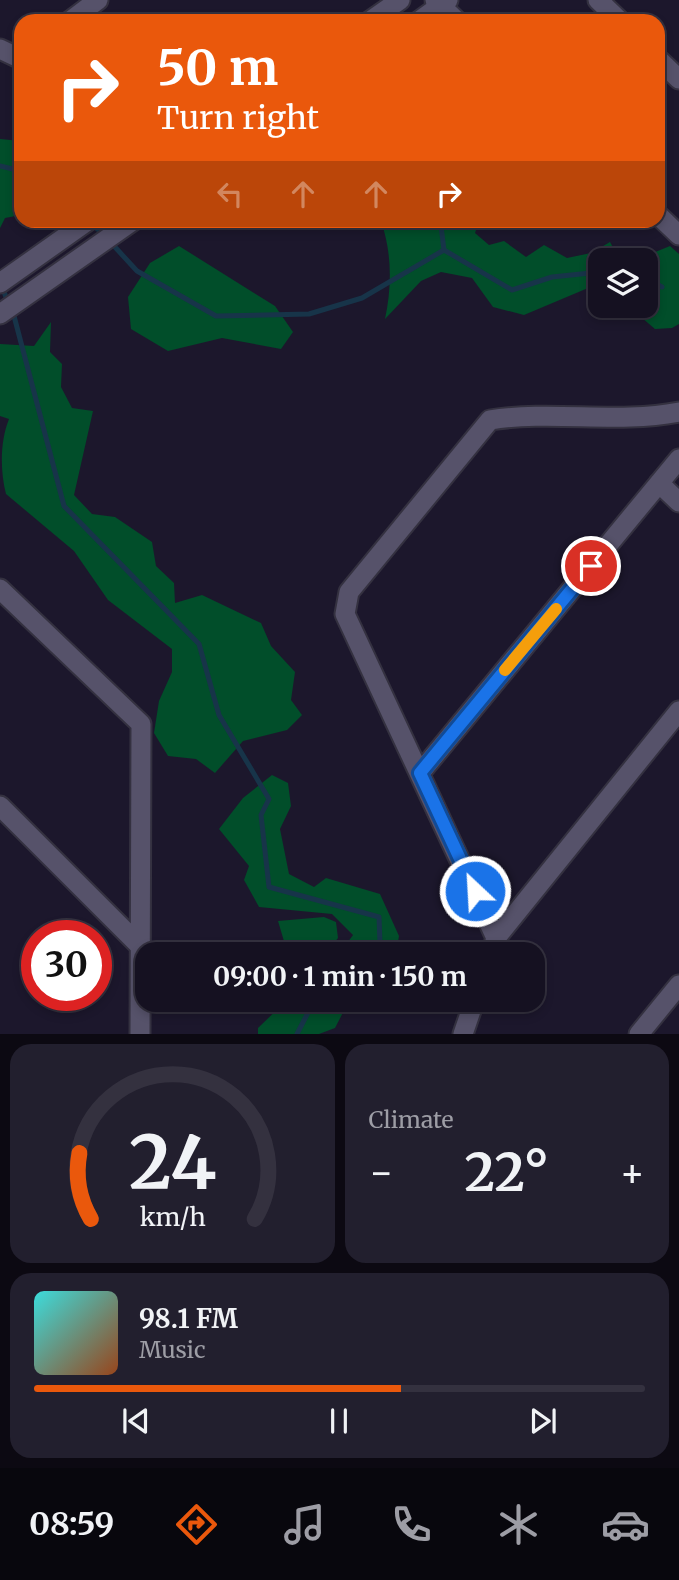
<!DOCTYPE html>
<meta charset="utf-8">
<style>
:root{--surface:#151121;--page:#221f2e;--text:#f1f3f6;--muted:#9d9da5;--line:#34313f;--accent:#ea580c}
body{margin:0;font-family:Merriweather,serif;background:var(--page);color:var(--text);height:100vh;display:flex;flex-direction:column;font-size:26px;white-space:nowrap}
*{box-sizing:border-box;margin:0}
p{font-size:23px;color:var(--muted)}
.icon{flex:none;width:38px;height:38px;fill:none;stroke:currentColor;stroke-width:2;stroke-linecap:round;stroke-linejoin:round}
.map{position:relative;height:1034px;overflow:hidden}
.sheet{display:flex;flex-direction:column;gap:10px;padding:10px;background:#0c0912;flex:1}
.sheet>*{flex:none}
.hud{position:absolute;left:14px;top:14px;width:651px;height:214px;border-radius:21px;box-shadow:0 4px 10px #0003,0 0 0 2px var(--line);background:#ea580c;color:#fff;overflow:hidden}
.controls{position:absolute;left:588px;top:248px;display:grid;gap:14px}
.controls a{display:grid;place-items:center;width:70px;height:70px;border-radius:14px;background:var(--surface);box-shadow:0 4px 10px #0003,0 0 0 2px var(--line);font-size:35px}
.speed{position:absolute;left:21px;top:920px;display:flex;gap:14px;font-size:35px;font-weight:700;text-align:center}
.speed>*{display:grid;place-content:center;width:91px;height:91px;border-radius:50%;background:var(--surface);box-shadow:0 4px 10px #0003,0 0 0 2px var(--line);line-height:1}
.speed .limit{border:10px solid #d22;background:#fff;color:#111}
.pin{position:absolute;display:grid;place-items:center;width:60px;height:60px;color:#fff;margin:-30px;border:4px solid #fff;border-radius:50%;box-shadow:0 2px 7px #0007}
.me{position:absolute;width:77px;margin:-38px;rotate:335deg;stroke-linejoin:round;filter:drop-shadow(0 0 5px #0008)}
.turn{display:flex;align-items:center;gap:24px;height:147px;padding:0 28px;font-size:32px}
.turn .icon{width:91px;height:91px;stroke-width:2.5}
.turn b{display:block;font-size:49px;line-height:60px}
.lanes{display:flex;align-items:center;height:66px;padding:0 28px;background:#0003;justify-content:center;gap:35px;direction:ltr}
.lanes .off{opacity:.35}
.big{font-size:52px;font-weight:700;line-height:1.1}
.sheet .tile{flex:1;display:flex;flex-direction:column;justify-content:center;gap:10px;min-width:0;padding:0 24px;border-radius:21px;background:var(--page)}
.sheet .dial{align-items:center;gap:0}
.dial svg{height:182px;overflow:visible;fill:none;stroke:var(--line);stroke-width:7;stroke-linecap:round;text-anchor:middle}
.dial text{fill:var(--text);stroke:none}
.song{display:flex;align-items:center;gap:21px}
.cover{width:84px;height:84px;border-radius:10px;background:linear-gradient(135deg,hsl(180 70% 55%),hsl(20 70% 35%))}
.played{height:7px;border-radius:4px;background:linear-gradient(90deg,var(--accent) 60%,var(--line) 60%)}
.keys{display:flex;justify-content:space-around;direction:ltr}
.heat{display:flex;justify-content:space-between;align-items:center;font-size:38px;direction:ltr}
.sheet .tiles{flex:1;display:grid;gap:10px;grid-template-columns:1fr 1fr}
.tile:last-child{grid-column:span 2}
.trip{position:absolute;left:135px;top:942px;width:410px;height:70px;border-radius:21px;background:var(--surface);box-shadow:0 4px 10px #0003,0 0 0 2px var(--line);font-weight:700;line-height:70px;text-align:center}
.tab-bar{display:flex;height:112px;justify-content:space-around;align-items:center;background:#08070d;color:var(--muted)}
.tab-bar .icon{width:49px;height:49px}
.tab-bar .on{color:var(--accent)}
.tab-bar b{font-size:32px;color:var(--text)}
.map>svg:first-child{display:block}
.green{fill:#014e2a}
.lines{fill:none;stroke-linecap:round;stroke-linejoin:round}
.stream{stroke:#173449;stroke-width:5}
.minor-casing{stroke:#343140;stroke-width:23}
.minor{stroke:#56526a;stroke-width:19}
.route-casing{stroke:#114b97;stroke-width:18}
.route{stroke:#1a73e8;stroke-width:12}
.slow{stroke:#f59e0b;stroke-width:12}
</style>
<div class="map">
<svg width="679" height="1034" viewBox="0 0 679 1034">
<rect width="100%" height="100%" fill="#1c172c"/>
<path class="green" d="M0,139L21,141V215L5,218L0,228Z
M381,221H479L475,233L489,245L504,241L526,257L544,245L567,258L591,253L610,242L617,255L643,257L670,246L679,254V324L672,328L655,329L628,306H646V261H600V283L524,315L493,307L472,278L441,272L421,281L385,319C392,286 392,253 381,221Z
M179,246L275,306L293,332L281,349L222,338L168,351L131,329L128,297L150,263Z
M51,322L50,352L62,364L61,387L72,408L93,411L74,495L92,514L115,517L152,542L156,566L174,583L175,603L202,595L261,623L271,646L295,672L291,700L302,715L287,730L243,741L215,773L196,759L168,756L154,733L159,701L172,672V649L108,600L74,551L6,494C0,471 0,441 9,419L0,416V344L34,346Z
M272,775L288,783L291,806L280,829L289,874L314,887L326,878L380,894L399,936L396,954H339L353,935L332,914L259,907L244,880L249,866L219,829L243,798Z
M324,917L336,922L338,938L325,954H294L286,948L278,921Z
M288,999H350L335,1028L319,1034H258V1028Z"/>
<g class="lines">
<path class="stream" d="M0,166L21,171
M443,220L441,226L444,250
M96,228L100,231
M114,246L137,271L216,316L309,314L362,298L444,250L512,290L552,277L600,272
M646,278L662,287
M4,292L6,297
M14,316L64,506L199,644L219,715L269,799L261,815L269,887L379,917L380,943L366,954
M297,1034L315,999"/>
<defs>
<path id="minor" d="M435,0L457,21
M598,0L620,21
M70,21L98,0
M370,21L400,0
M419,21L448,0
M0,49L21,59
M658,59L679,79
M658,215L679,235
M0,283L89,220
M0,314L134,220
M659,483L679,502
M0,589L141,724L140,1034
M420,773L679,459
M0,806L141,947
M496,938L679,711
M491,954L496,938L345,614L349,592L490,420C553,410 617,424 679,412
M463,1034L475,999
M639,1034L679,985"/>
</defs>
<use href="#minor" class="minor-casing"/>
<use href="#minor" class="minor"/>
</g>
<g class="lines">
<defs>
<path id="route" d="M475,891L420,773L591,566"/>
</defs>
<use href="#route" class="route-casing"/>
<use href="#route" class="route"/>
<path class="slow" d="M505,670L556,609"/>
</g>
</svg>
<div class="controls">
<a><svg class="icon" aria-label="layers" viewBox="0 0 24 24"><path d="M12 4l9 5-9 5-9-5zM3 14l9 5 9-5"/></svg></a>
</div>
<div class="speed"><div class="limit">30</div></div>
<div class="pin" style="left:591px;top:566px;background:#d93025"><svg class="icon" aria-label="arrive" viewBox="0 0 24 24"><path d="M6 21V4h12l-3 4 3 4H6"/></svg></div>
<svg class="me" style="left:475px;top:891px" viewBox="-20 -20 40 40"><circle r="17" fill="#1a73e8" stroke="#fff" stroke-width="3"/><path d="M0-11L8 9 0 5-8 9z" fill="#fff"/></svg>
<div class="trip">09:00 · 1 min · 150 m</div>
<div class="hud">
<div class="turn"><svg class="icon" aria-label="right" viewBox="0 0 24 24"><path d="M7 20v-9h11M14 6l5 5-5 5"/></svg><div><b>50 m</b>Turn right</div></div>
<div class="lanes"><svg class="icon off" aria-label="left" viewBox="0 0 24 24"><path d="M17 20v-9H6M10 6l-5 5 5 5"/></svg><svg class="icon off" aria-label="ahead" viewBox="0 0 24 24"><path d="M12 20V5M6 11l6-6 6 6"/></svg><svg class="icon off" aria-label="ahead" viewBox="0 0 24 24"><path d="M12 20V5M6 11l6-6 6 6"/></svg><svg class="icon" aria-label="right" viewBox="0 0 24 24"><path d="M7 20v-9h11M14 6l5 5-5 5"/></svg></div>
</div>
</div>
<section class="sheet">
<div class="tiles">
<div class="tile dial"><svg viewBox="0 0 100 80">
<path d="M14 69A42 42 0 1 1 86 69"/>
<path d="M14 69A42 42 0 0 1 9 40" stroke="#ea580c"/>
<text x="50" y="56" font-size="32" font-weight="700">24</text>
<text x="50" y="72" font-size="11">km/h</text>
</svg></div>
<div class="tile"><p>Climate</p>
<div class="heat"><a>−</a><b class="big">22°</b><a>+</a></div>
</div>
<div class="tile">
<div class="song"><i class="cover"></i><div><b>98.1 FM</b><p>Music</p></div></div>
<div class="played"></div>
<div class="keys"><svg class="icon" aria-label="previous" viewBox="0 0 24 24"><path d="M18 5L8 12l10 7zM5 5v14"/></svg><svg class="icon" aria-label="pause" viewBox="0 0 24 24"><path d="M8 5v14M16 5v14"/></svg><svg class="icon" aria-label="next" viewBox="0 0 24 24"><path d="M6 5l10 7-10 7zM19 5v14"/></svg></div>
</div>
</div>
</section>
<nav class="tab-bar">
<b>08:59</b>
<svg class="icon on" aria-label="directions" viewBox="0 0 24 24"><path d="M12 3l9 9-9 9-9-9zM9 14v-3h6M13 9l2 2-2 2"/></svg>
<svg class="icon" aria-label="music" viewBox="0 0 24 24"><path d="M9 18V5l10-2v13"/><circle cx="6" cy="18" r="3"/><circle cx="16" cy="16" r="3"/></svg>
<svg class="icon" aria-label="phone" viewBox="0 0 24 24"><path d="M5 4h4l2 5-3 2q2 4 5 5l2-3 5 2v4C11 20 4 13 5 4z"/></svg>
<svg class="icon" aria-label="climate" viewBox="0 0 24 24"><path d="M12 3v18M4 7l16 10M4 17L20 7"/></svg>
<svg class="icon" aria-label="car" viewBox="0 0 24 24"><path d="M5 17H2v-5l4-1 3-4h7l3 4 3 1v5h-3M9 17h6M6 11h13"/><circle cx="7" cy="17" r="2"/><circle cx="17" cy="17" r="2"/></svg>
</nav>
